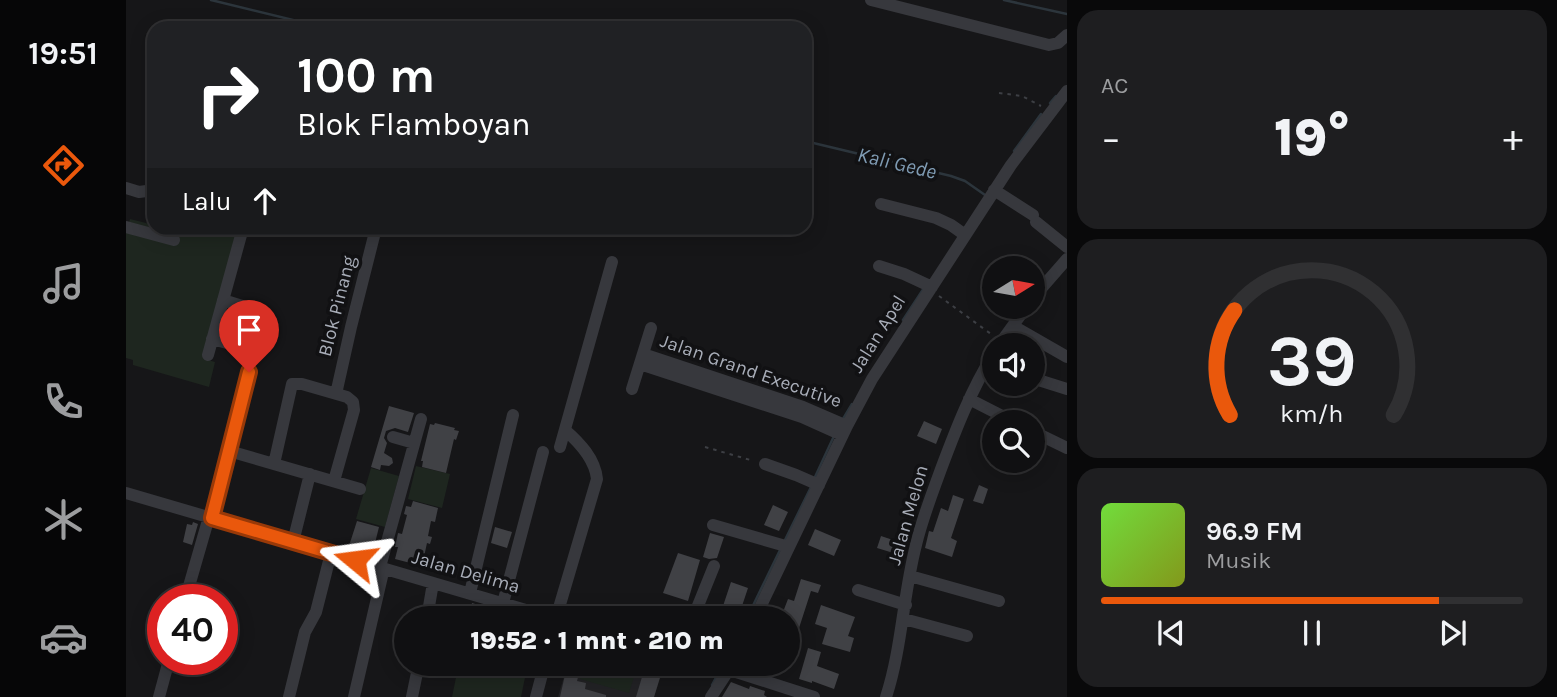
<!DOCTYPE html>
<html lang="id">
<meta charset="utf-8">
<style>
:root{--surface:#101012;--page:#1e1e20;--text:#f1f3f6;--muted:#9c9d9f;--line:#303032;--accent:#ea580c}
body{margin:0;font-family:Karla,sans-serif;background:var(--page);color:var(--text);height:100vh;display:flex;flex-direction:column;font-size:26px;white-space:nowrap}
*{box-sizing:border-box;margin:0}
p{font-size:23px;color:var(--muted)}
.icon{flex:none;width:38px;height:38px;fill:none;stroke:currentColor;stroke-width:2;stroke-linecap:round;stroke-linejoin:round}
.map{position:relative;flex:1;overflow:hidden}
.sheet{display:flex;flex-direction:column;gap:10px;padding:10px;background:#09090a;width:490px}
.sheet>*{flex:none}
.banner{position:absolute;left:21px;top:21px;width:665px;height:214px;border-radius:21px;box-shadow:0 4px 18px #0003,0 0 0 2px var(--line);background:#202124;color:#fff;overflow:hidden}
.needle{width:46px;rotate:79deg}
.controls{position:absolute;left:856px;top:256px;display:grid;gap:14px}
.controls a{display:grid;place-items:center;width:63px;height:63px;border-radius:50%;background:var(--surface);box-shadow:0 4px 18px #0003,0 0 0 2px var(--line);font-size:35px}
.speed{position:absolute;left:21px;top:584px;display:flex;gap:14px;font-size:35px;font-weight:700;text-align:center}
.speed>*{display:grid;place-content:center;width:91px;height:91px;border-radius:50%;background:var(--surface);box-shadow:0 4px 18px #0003,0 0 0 2px var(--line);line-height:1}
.speed .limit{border:10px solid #d22;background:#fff;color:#111}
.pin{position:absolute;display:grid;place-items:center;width:60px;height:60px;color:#fff;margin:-72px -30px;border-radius:50% 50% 50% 0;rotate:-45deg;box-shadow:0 0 7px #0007}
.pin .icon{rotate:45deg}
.me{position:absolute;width:77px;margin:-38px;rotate:286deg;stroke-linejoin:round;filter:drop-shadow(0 0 5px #0008)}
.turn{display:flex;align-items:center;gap:24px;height:147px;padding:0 35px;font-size:32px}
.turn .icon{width:91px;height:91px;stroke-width:2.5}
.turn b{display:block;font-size:49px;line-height:60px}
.then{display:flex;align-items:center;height:66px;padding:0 35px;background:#0003;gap:14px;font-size:26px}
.big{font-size:52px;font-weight:800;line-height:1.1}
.sheet .tile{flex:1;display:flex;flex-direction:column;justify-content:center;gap:10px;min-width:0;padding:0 24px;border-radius:21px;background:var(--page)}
.sheet .dial{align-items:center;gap:0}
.dial svg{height:182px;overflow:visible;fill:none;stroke:var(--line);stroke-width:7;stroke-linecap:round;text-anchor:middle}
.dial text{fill:var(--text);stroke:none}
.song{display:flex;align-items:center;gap:21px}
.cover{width:84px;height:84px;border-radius:10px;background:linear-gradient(135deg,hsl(100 70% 55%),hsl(70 70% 35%))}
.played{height:7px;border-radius:4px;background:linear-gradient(90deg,var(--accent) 80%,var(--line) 80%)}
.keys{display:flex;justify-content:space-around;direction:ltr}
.heat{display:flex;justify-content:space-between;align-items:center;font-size:38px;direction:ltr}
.trip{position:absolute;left:268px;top:606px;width:406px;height:70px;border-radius:35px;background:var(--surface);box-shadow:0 4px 18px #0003,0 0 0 2px var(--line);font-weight:800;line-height:70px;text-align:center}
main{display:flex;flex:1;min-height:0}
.menu{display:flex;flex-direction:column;width:126px;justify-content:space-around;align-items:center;background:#060607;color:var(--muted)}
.menu .icon{width:49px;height:49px}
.menu .active{color:var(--accent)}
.menu b{font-size:32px;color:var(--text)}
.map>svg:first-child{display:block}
.built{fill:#222225}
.green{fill:#1e261f}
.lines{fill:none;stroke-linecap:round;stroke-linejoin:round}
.stream{stroke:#2c353c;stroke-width:2.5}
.building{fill:#404145}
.path{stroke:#3d3f44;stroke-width:2;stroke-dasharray:3.5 5;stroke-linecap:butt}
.minor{stroke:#37383d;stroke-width:12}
.route-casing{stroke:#983908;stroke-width:18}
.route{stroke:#ea580c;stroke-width:12}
.labels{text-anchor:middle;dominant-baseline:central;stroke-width:7;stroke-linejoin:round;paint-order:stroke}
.street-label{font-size:19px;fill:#a8adb8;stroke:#111113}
.water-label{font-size:21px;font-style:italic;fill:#7f9bb3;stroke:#111113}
</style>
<main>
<nav class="menu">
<b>19:51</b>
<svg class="icon active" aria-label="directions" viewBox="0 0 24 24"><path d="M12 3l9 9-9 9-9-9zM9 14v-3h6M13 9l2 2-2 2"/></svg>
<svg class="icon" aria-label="music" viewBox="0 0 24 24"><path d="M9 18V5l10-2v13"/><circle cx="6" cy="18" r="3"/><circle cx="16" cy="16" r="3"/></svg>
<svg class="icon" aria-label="phone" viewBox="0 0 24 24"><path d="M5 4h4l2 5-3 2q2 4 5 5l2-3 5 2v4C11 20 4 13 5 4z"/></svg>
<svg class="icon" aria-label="climate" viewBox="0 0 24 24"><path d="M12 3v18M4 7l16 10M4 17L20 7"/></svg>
<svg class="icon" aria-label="car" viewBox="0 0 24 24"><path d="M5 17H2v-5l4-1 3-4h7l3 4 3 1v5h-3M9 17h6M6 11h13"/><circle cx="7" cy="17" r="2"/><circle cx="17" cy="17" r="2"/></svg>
</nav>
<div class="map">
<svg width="941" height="697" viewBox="0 0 941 697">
<rect width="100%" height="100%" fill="#161618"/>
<path class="built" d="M442,663H539L528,697H432Z"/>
<path class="green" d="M4,219L28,225V228H114L78,359L89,362L83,387L7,365V360L0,358V232Z
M290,466L324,474L316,508L282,499Z
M245,468L273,476L259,527L230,519Z
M333,663H402L395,697H326Z
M459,663L512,664L503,693L454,679Z"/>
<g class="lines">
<path class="stream" d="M85,0L200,28
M878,0L941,14
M924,103L930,96
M679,141L825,176L839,181L859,195
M888,151L915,114
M777,320L798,288
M717,419L726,404
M689,477L708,436
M659,540L685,487
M621,618L654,550
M586,685L593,672"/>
</g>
<path class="building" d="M263,406L288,413L282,432L269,428L260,431L258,438L261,443L258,453L266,458L267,463L263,466L255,465L254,470L245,467Z
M798,421L816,429L810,444L791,436Z
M309,423L329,428L328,430L333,431L330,440L328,439L320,473L296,467L297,461H295L304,424L308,425Z
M853,485L862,489L857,504L847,501Z
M827,495L838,499L825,538L831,541L826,557L799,548L803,531L807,532L815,508L822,511Z
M287,501L312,508L309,522L305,521L302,536L306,537L304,544L301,543L296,566L269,559L272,547H269L272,533L276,534L281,515L278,514L280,506L285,507Z
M647,505L662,512L653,531L638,525Z
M231,521L253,527L249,543L251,544L248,556L222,549Z
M67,522L72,524L66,545L57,542L61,524L66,525Z
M369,527L386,532L381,548L365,543Z
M689,529L715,540L708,556L682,545Z
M584,533L598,537L591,558L583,559L577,557Z
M755,536L773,542L772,546L776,547L774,555L751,548Z
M552,553L574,560L562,601L537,593Z
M675,579L695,585L692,593L685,591L663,659L662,658V618H659L660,613L657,612L662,599L668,601Z
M605,582L622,588L612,618H593Z
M346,603L375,612L373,618H343Z
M695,605L729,617L722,636L728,638L724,652L696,644L701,628L689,624Z
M682,648L695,652L691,666L713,674L708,689L686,681V683L673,679Z
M441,666L454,670L451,681L460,683L459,689L480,695V697H434Z
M519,667L536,671L528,697H510Z
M605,682L623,689L624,686L639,691L638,695L641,697H596Z"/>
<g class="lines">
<path class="path" d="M873,93L896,96L915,106
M813,296L865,334
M579,447L628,461"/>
<path class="minor" d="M745,0L923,45L932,43L941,35
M0,188L13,192L28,190
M868,190L907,215
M755,204L810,218L825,225L839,235
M910,222L941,247
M0,227L48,240
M753,266L778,274L806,287
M906,299L941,259
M97,300L126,309
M887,326L941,357
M86,339L116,347
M873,345L901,306
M517,354L677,407L721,426
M82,355L117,228
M514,364L676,417L716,435
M906,378L941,389
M506,389L525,328
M210,394L225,327L250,228
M843,399L888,422
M906,431L941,448
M267,437L288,443
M434,447L486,262
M103,451L234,489
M148,464L166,384H176L221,397L227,402L228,410L208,481
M639,464L670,475L693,485
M0,493L427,618
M86,518L123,372
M587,525L663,547
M167,542L184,474
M254,567L295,419
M784,576L873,601
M732,590L780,605
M344,593L387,415
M59,600L83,517
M377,603L417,452
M301,618L307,583
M430,618L471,479C469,459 454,443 439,430
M567,618L588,566
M629,618L721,426L746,379L885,165L941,91
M778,619L841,636
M582,663L688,697
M33,697L43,660
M163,697L179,632L190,612L205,553
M228,697L258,568
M286,697L293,663
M410,697L419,663
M585,697L606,665
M760,697C776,648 777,595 790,545C796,519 806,494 815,469C830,429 845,390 868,353"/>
</g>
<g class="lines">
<defs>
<path id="route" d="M123,372L86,518L229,560"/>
</defs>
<use href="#route" class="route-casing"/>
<use href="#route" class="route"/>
</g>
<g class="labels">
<g class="street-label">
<text transform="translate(211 306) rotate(-76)">Blok Pinang</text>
<text transform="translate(752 334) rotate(-58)">Jalan Apel</text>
<text transform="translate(625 371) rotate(19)">Jalan Grand Executive</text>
<text transform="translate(782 515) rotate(-74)">Jalan Melon</text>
<text transform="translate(340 572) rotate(16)">Jalan Delima</text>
</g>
<g class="water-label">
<text transform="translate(771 163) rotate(13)">Kali Gede</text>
</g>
</g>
</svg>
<div class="controls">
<a><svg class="needle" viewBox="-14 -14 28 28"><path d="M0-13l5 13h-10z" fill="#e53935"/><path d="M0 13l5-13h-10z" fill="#9c9d9f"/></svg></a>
<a><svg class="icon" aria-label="sound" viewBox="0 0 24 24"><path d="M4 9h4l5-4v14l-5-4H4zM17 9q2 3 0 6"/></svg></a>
<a><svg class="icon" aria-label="search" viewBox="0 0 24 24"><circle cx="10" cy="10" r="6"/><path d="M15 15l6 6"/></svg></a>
</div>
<div class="speed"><div class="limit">40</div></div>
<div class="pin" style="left:123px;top:372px;background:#d93025"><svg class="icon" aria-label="arrive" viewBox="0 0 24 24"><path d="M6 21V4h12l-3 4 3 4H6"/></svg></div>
<svg class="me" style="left:229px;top:560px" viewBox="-20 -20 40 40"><path d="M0-17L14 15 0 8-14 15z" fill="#ea580c" stroke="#fff" stroke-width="4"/></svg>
<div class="trip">19:52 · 1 mnt · 210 m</div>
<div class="banner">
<div class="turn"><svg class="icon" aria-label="right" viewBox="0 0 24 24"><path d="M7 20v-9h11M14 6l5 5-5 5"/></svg><div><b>100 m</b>Blok Flamboyan</div></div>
<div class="then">Lalu<svg class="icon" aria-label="ahead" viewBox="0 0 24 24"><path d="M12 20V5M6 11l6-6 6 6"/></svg></div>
</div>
</div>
<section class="sheet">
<div class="tile"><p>AC</p>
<div class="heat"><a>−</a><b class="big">19°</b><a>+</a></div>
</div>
<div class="tile dial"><svg viewBox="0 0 100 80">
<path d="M14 69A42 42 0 1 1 86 69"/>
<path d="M14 69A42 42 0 0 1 16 23" stroke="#ea580c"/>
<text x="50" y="56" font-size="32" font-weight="700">39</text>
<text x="50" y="72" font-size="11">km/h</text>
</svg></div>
<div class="tile">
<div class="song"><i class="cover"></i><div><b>96.9 FM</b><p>Musik</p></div></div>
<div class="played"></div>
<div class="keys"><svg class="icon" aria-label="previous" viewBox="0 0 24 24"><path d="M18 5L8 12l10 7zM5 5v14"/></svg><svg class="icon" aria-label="pause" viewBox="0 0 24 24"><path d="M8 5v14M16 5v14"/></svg><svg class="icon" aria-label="next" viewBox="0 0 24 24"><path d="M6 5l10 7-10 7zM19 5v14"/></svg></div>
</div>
</section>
</main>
